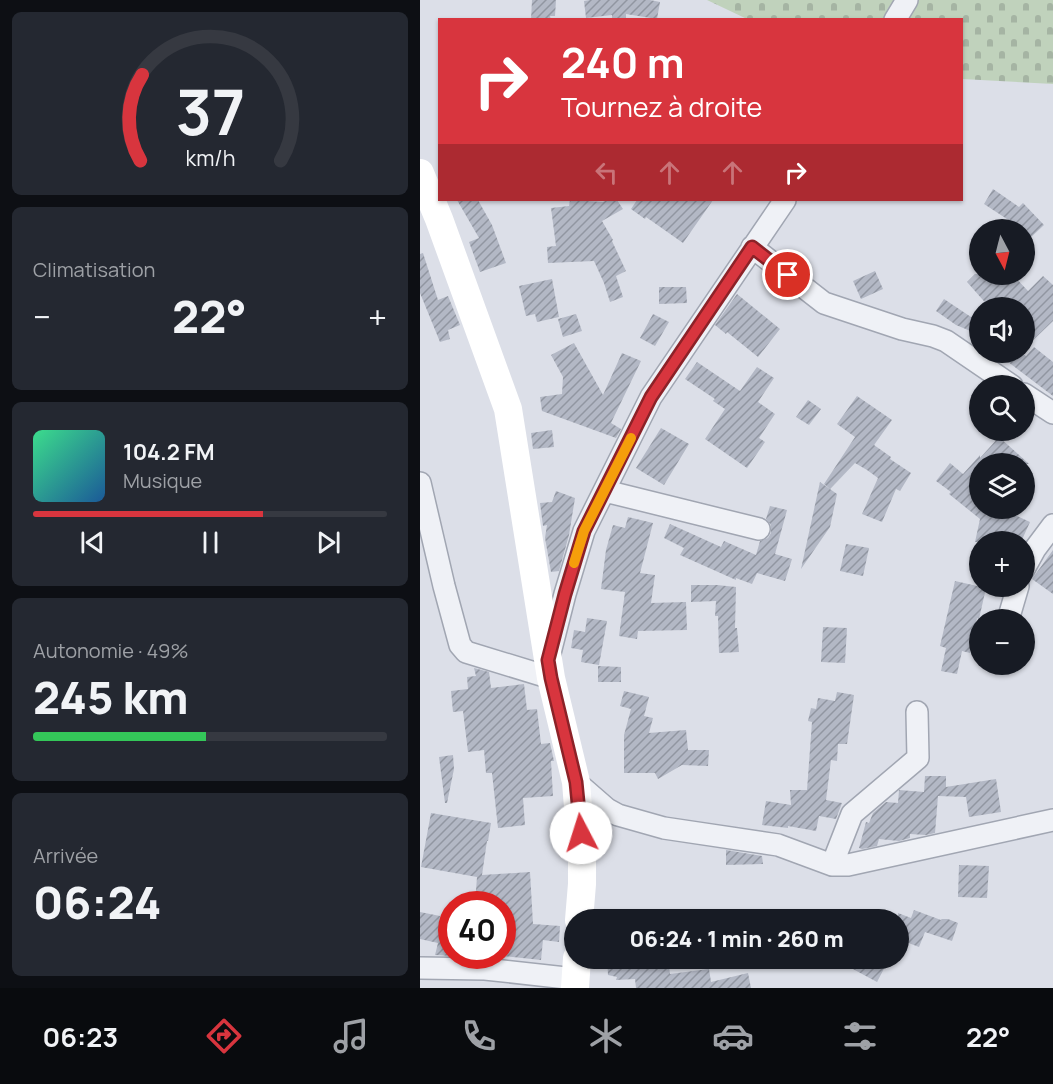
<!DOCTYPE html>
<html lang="fr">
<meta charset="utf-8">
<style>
:root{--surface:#171b24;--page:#242831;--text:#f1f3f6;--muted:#9ea1a6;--line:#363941;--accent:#d8353e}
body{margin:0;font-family:Manrope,sans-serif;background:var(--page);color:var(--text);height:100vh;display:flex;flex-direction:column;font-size:22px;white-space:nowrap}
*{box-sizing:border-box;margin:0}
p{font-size:20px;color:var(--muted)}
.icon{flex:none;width:33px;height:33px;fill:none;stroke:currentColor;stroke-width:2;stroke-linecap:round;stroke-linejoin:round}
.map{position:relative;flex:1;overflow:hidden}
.drawer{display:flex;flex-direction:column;gap:12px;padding:12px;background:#0d0f14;width:420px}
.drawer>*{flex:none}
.guide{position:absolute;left:18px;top:18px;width:525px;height:183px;border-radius:0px;box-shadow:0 2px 4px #0004;background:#d8353e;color:#fff;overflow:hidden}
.needle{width:39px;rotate:173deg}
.buttons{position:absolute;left:549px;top:219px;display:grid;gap:12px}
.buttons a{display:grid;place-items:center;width:66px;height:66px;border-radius:50%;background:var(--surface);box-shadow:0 2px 4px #0004;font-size:30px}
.speed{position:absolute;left:18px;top:891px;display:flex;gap:12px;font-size:30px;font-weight:700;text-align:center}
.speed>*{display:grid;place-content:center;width:78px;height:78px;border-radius:50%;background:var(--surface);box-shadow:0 2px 4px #0004;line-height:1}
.speed .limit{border:9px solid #d22;background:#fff;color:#111}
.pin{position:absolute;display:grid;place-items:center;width:51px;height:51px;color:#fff;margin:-26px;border:3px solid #fff;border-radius:50%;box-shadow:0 2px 6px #0007}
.me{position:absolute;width:66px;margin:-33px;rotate:355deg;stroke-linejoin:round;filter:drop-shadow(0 0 4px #0008)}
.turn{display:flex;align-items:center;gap:21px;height:126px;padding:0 24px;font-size:27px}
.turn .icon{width:78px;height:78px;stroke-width:2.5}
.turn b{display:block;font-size:42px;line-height:51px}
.lanes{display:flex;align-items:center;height:57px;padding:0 24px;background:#0003;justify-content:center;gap:30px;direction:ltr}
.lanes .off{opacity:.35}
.big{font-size:45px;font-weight:800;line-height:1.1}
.drawer .card{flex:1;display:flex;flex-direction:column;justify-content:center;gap:9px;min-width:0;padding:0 21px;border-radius:9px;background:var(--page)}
.drawer .dial{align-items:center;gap:0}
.dial svg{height:156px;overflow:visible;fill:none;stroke:var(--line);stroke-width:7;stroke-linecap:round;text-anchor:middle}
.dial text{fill:var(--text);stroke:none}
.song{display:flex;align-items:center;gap:18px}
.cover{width:72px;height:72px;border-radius:9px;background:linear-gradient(135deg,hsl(150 70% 55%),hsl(210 70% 35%))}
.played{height:6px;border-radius:3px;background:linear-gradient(90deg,var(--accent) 65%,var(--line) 65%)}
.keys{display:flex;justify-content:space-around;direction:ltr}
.heat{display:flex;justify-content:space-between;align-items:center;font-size:33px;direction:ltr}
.charge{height:9px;border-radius:4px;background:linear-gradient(90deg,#34c759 49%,var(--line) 0)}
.trip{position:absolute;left:144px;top:909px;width:345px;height:60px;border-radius:30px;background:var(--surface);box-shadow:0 2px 4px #0004;font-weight:800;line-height:60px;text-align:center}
.tab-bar{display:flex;height:96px;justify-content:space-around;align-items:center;background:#090b0e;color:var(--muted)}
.tab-bar .icon{width:42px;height:42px}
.tab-bar .current{color:var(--accent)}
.tab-bar b{font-size:27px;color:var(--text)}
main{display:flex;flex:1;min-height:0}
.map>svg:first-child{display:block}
.cemetery{fill:url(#cemetery-stones)}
.building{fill:url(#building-hatch)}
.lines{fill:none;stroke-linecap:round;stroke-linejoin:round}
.street-casing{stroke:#a1a6b2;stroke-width:24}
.street{stroke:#eff1f6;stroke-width:21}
.secondary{stroke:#fff;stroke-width:28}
.route-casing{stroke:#8c2228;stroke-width:15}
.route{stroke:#d8353e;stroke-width:10}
.slow{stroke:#f59e0b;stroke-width:10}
</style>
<main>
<section class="drawer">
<div class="card dial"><svg viewBox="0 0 100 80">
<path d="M14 69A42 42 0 1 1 86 69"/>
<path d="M14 69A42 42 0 0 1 15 25" stroke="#d8353e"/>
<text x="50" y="56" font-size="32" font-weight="700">37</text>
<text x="50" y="72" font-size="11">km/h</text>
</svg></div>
<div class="card"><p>Climatisation</p>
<div class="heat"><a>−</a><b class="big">22°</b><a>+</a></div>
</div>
<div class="card">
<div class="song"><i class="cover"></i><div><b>104.2 FM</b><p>Musique</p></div></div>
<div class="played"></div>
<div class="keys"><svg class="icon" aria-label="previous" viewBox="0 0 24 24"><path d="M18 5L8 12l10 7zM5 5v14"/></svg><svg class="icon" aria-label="pause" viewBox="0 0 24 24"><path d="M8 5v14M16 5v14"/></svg><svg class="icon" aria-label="next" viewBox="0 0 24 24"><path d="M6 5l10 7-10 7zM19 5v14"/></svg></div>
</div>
<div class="card"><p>Autonomie · 49%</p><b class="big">245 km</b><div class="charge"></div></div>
<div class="card"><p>Arrivée</p><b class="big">06:24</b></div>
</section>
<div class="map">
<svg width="633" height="988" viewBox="0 0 633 988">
<defs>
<pattern id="cemetery-stones" width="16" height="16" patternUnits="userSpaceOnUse" patternTransform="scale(1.5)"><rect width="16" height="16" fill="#c0d2bc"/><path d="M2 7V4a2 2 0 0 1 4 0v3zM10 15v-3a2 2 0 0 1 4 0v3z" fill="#a5b4a3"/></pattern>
<pattern id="building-hatch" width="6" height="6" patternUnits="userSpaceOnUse" patternTransform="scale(1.5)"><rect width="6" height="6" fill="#b3b8c5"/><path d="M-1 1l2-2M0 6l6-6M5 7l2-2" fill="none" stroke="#9196a1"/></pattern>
</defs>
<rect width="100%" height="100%" fill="#dcdfe8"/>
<path class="cemetery" d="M287,0H633V84L542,79V20L327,19Z"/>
<path class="building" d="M112,0H136L135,16H130L131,20H111Z
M170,0H230L240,2L237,19L206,14V20H192V15L166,18L164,1Z
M573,189L599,207L603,203L624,225L608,240L604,237V230H597L590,221L564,204Z
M37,200H58L72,225L86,263L60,272L49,242L59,238Z
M150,200L183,202L187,200H197L203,209L182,221L193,240L192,241L206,271L196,276L203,297L190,302L184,283L174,261L128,263L127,247L136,246L131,208L149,206Z
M217,200H293L263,243L226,217L225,219L211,209Z
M3,253L18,300L28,296L40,325L28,330L30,339L20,342L0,293V254Z
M455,271L463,289L441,299L433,281Z
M555,274H592L608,291L623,276L633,285V321L604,349V308H570L547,282Z
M132,279L139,317L117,322L115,314L106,316L99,286Z
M239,287H266L267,303L239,304Z
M317,294L360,329L338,357L307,332L306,334L295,325Z
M524,299L560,323V335L536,325L516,311Z
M156,314L162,331L143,337L138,319Z
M233,314L249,322L235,346L220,338Z
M154,343L183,395L202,353L221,361L191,423L201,429L196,438L122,411L120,397L142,394L143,377L131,355Z
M614,347L633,362V396L575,352H601L606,356Z
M277,362L320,391L337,367L354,378L338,402L355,414L339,438L345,442L327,468L285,439L305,409L293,401L295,399L265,379Z
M437,396L472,420L454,445L471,457L470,459L491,473L480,491L476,489L462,522L442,514L458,478L447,470L435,463L410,489L404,484L435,437L417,424Z
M388,400L401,409L389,425L376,417Z
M241,428L269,444L244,485L216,468Z
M132,430L134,447L113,449L111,433Z
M579,437L609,464H560V508H580L610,522L601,542H555L560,519L529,494L531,492L516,481L530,463L543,474L560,455V458Z
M400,482L417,494L410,527L381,569Z
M136,491L155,498L149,535L139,571L131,572L125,538L127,525L123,526L120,503L132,502Z
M350,506L367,510L355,554L372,559L365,581L337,573L332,584L316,578V580L260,555L264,548L244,538L250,524L301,547L304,541L336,555L340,541L348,538L351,533V525L346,519Z
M208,517L233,523L220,573L235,575L231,603L266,602L267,630L218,631L217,639L199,636L205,592L181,589L186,550L193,525L205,528Z
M426,544L449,548L443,576L420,571Z
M633,550V594L612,579Z
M535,581L566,588L559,619L557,618L550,653L542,651L537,674L521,671L526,648L520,646Z
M271,585H297L316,587L315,628H317L319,652L299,653L298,616H295L296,601L271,602Z
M167,618L187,621L179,665L161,662L163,650L151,648L154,630L165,632Z
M403,627L427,628L425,663L401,662Z
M178,666L201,667V682H178Z
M54,668L69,672L71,688L104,684L107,710L117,709L121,744L130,743L134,761H131L133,796L103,798L105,825L78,828L72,773H66L64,750L48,752L43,711L33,712L31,691L48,689L47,677L56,676Z
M204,691L229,697L224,716L233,718L229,733L266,730L268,750H289L288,766L262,765L238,779L235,773H204V735L211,709L200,706Z
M417,692L434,695L427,744H418L417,761L411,760L406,800L422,803L416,819L399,816L396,831L368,826V828L342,825L346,801L371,805L370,790H387L392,722L388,721L391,708L396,709L398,698L415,701Z
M33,755L34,769L27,803H25L19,757Z
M505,776H526V787L576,779L581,812L549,817L546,797L518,796L515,833L506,835L490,834V838L479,841L459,839L457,846L442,849L439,848L446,822L449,823L453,813L466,802L478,803L479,790L504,792Z
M11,813L71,823L68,841H67L62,875L110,872L113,924L140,926L139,942L123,940L121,960L82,956V904H55L57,877L1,867Z
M306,850L342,856L343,864L306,865Z
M539,865L569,866L567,898L538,897Z
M25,908L32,909V956L15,955L18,943L0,939V912L20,916L19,923L22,924Z
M494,910L521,920L522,919H528L538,923L532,941L505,932L499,947L478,939V913L491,918Z
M187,958H248L250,974L289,969L291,982L328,973L331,988H216L215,979L196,980L197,977L188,975Z
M436,958H457L467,963L457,982L431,968Z"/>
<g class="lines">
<defs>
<path id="street" d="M475,20L487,0
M332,247L404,303L482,329L513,336L526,341L592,386
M604,394L633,413
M0,483L24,586L40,645L46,652L131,678
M185,491L339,529
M604,569L615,549L633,525
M588,620L598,586
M130,653L145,594L164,531L231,397L365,200
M156,782L187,809L198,815L244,828L358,845L412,865H428L633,820
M412,865L432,814L498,758L497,712
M0,968L65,969L155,979"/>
</defs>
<use href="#street" class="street-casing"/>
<use href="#street" class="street"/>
<path class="secondary" d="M0,173L19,219L88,409L131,678L156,782L162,858V884L159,920
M155,988L157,958"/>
</g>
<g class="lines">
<defs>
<path id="route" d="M161,833L156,782L131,678L128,660L145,594L164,531L231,397L332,247L368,275"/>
</defs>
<use href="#route" class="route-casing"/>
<use href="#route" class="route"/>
<path class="slow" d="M154,563L164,531L211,438"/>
</g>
</svg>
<div class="buttons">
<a><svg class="needle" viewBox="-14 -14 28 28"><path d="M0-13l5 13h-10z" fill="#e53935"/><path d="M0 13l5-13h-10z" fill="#9ea1a6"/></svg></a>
<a><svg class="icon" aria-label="sound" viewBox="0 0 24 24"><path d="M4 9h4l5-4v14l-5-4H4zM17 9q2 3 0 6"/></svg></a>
<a><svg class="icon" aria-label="search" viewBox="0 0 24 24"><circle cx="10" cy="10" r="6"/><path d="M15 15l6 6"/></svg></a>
<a><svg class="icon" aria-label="layers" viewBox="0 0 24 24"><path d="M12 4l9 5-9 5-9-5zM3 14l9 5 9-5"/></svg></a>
<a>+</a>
<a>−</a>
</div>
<div class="speed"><div class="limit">40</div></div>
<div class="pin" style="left:368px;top:275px;background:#d93025"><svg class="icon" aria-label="arrive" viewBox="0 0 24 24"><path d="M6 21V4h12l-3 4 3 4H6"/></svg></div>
<svg class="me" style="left:161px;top:833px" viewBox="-20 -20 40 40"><circle r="19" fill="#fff"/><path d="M0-13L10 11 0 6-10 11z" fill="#d8353e"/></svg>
<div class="trip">06:24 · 1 min · 260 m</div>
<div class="guide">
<div class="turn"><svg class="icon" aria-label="right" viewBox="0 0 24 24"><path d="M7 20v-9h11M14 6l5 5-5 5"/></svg><div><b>240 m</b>Tournez à droite</div></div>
<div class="lanes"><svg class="icon off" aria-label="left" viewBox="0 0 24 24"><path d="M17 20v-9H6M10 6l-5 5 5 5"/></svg><svg class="icon off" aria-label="ahead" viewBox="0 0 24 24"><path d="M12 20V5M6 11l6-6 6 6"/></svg><svg class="icon off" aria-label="ahead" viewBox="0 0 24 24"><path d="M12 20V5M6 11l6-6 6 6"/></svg><svg class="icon" aria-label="right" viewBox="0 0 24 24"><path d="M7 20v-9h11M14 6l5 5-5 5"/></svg></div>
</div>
</div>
</main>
<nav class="tab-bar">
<b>06:23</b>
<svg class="icon current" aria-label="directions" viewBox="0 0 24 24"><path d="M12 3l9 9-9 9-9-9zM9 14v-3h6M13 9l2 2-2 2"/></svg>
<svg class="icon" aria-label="music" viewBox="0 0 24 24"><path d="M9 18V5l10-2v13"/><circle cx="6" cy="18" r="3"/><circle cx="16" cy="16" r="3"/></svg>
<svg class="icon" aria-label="phone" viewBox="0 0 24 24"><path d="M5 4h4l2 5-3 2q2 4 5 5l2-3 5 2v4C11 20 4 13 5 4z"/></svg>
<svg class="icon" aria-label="climate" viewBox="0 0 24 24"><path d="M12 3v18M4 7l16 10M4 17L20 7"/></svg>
<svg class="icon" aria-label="car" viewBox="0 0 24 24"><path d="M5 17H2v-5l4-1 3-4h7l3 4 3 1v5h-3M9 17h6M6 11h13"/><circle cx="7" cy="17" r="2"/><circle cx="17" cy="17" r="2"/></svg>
<svg class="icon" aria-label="filters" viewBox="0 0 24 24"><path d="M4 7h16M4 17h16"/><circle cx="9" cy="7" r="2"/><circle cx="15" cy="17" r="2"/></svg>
<b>22°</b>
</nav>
